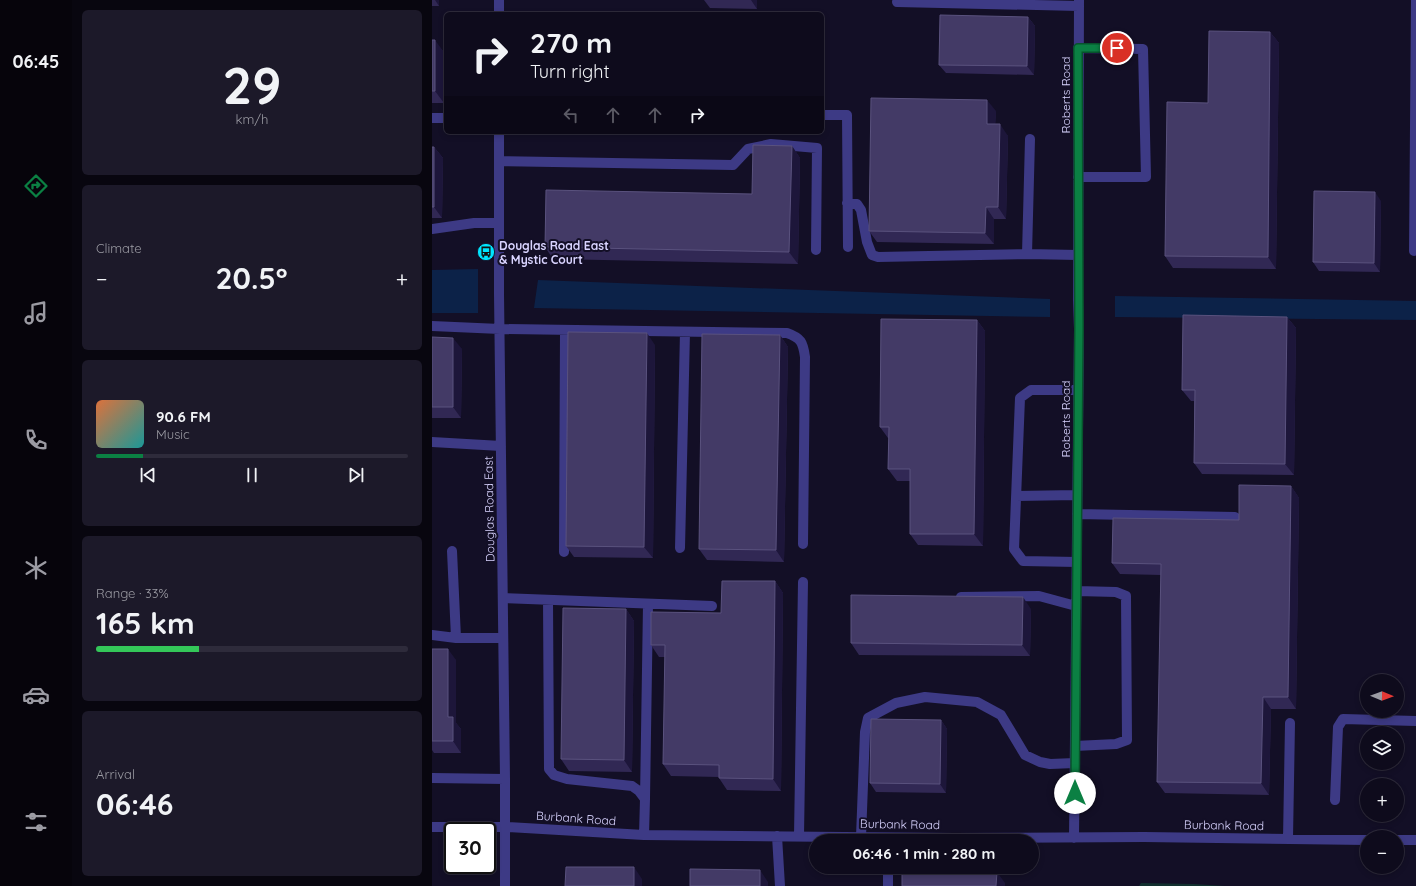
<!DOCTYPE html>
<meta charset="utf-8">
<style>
:root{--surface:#0e0b1c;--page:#1c1929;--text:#f1f3f6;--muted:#9b9ba3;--line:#2e2b3b;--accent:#0b8043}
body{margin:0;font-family:Quicksand,sans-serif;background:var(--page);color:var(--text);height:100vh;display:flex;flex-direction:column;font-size:15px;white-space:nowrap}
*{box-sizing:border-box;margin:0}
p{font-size:13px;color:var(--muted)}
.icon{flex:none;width:22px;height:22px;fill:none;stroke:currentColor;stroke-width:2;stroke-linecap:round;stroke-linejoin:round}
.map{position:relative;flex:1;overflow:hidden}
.drawer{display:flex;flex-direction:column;gap:10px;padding:10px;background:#08060f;width:360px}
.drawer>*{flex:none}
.banner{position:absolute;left:12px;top:12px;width:380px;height:122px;border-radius:6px;box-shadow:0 2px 6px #0003,0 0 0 1px var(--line);background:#0e0b1c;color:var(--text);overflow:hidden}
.needle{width:26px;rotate:91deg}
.controls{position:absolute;left:928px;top:674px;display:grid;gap:8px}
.controls a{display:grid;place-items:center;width:44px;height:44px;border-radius:50%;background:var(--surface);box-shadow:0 2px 6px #0003,0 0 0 1px var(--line);font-size:20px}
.speed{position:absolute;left:12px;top:822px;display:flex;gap:8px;font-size:20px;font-weight:700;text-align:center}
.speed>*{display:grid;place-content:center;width:52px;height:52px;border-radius:50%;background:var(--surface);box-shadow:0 2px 6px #0003,0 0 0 1px var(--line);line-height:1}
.speed .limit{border:2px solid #111;border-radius:6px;background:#fff;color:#111}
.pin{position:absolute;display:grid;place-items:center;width:34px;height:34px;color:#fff;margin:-17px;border:2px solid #fff;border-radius:50%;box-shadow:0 1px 4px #0007}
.me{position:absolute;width:44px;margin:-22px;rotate:0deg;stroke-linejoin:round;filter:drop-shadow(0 0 3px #0008)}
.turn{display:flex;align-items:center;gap:14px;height:84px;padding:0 20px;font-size:18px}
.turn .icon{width:52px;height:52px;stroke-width:2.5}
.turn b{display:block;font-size:28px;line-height:34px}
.lanes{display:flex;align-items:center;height:38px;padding:0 20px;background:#0003;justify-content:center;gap:20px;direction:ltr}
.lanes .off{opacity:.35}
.big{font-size:30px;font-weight:700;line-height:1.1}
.drawer .widget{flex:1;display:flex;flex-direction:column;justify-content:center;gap:6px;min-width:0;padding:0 14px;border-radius:6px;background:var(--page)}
.drawer .dial{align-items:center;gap:0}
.dial b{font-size:52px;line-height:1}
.song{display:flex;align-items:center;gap:12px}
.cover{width:48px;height:48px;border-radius:6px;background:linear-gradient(135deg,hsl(20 70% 55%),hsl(180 70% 35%))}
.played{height:4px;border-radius:2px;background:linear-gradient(90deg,var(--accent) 15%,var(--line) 15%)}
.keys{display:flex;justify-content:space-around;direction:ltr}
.heat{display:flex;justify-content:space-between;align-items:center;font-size:22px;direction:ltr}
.charge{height:6px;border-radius:3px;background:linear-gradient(90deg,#34c759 33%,var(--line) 0)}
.trip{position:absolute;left:377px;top:834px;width:230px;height:40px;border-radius:20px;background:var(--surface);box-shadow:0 2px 6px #0003,0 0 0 1px var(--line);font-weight:700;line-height:40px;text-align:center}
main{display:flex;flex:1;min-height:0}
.tab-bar{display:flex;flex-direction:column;width:72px;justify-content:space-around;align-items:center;background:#06040b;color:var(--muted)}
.tab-bar .icon{width:28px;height:28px}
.tab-bar .on{color:var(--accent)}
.tab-bar b{font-size:18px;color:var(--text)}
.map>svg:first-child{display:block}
.green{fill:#12302f}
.water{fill:#0c2248}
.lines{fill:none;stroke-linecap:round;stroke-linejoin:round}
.minor{stroke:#3d3a85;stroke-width:10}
.wall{fill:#312854}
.shaded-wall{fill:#1d163a}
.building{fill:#433a66;stroke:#5a527e}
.route-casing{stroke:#07532c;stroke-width:10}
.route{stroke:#0b8043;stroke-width:7}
.labels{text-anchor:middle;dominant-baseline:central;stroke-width:4;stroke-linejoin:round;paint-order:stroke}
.street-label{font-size:12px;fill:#d9d4ff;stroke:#130f26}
.poi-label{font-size:12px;font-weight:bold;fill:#d9d4ff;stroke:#130f26;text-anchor:start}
</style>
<main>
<nav class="tab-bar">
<b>06:45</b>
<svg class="icon on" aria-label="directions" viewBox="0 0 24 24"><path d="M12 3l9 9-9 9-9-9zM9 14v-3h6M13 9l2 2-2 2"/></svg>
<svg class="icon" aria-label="music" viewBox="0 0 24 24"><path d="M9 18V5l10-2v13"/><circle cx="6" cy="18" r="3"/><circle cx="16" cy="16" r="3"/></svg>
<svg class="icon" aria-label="phone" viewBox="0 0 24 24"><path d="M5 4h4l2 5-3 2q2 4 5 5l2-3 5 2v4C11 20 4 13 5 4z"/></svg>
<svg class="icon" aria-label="climate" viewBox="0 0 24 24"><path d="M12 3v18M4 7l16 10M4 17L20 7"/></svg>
<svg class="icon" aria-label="car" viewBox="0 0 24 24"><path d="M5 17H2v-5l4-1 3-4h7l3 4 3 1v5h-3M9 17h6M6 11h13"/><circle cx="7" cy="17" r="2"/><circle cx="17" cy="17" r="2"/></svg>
<svg class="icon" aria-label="filters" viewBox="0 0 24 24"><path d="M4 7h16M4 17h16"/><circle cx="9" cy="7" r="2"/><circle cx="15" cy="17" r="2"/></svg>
</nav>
<section class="drawer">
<div class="widget dial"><b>29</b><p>km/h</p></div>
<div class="widget"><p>Climate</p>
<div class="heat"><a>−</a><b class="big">20.5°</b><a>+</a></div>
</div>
<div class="widget">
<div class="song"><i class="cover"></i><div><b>90.6 FM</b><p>Music</p></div></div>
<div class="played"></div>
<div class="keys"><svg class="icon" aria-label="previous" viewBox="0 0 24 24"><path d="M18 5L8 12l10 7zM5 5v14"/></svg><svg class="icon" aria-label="pause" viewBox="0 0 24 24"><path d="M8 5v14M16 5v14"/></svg><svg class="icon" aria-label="next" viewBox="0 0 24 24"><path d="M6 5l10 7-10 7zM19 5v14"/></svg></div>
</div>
<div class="widget"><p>Range · 33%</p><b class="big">165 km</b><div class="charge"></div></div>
<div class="widget"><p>Arrival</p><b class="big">06:46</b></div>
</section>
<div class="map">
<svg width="984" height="886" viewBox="0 0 984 886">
<rect width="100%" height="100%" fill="#130f26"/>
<path class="green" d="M709,883L762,884L793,886H707Z"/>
<path class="water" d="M46,269V313H0V270Z
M106,280L618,299V317L102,308Z
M683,296L984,301V320L683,317Z"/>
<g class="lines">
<path class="minor" d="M67,0V14
M465,2L647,6
M390,115H415L416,247
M0,118H14
M67,132V294L73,779V886
M598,139L595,254L646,255
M67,161L301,165L316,149L339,144L385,148L384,250
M646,177H714L711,49L646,48
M415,203L425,204L429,210L435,242L440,255L446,257L595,254
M0,229L42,223H67
M982,251L984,1
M0,326L68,329L355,333C369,338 371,342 373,357L371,544
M0,442L69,446
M584,496L645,495
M645,514L803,517
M248,548L253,332
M20,551L24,638
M132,552L133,330
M645,562L591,561L582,549L588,398L599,390H646
M529,597L607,596L644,606
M71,598L280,606
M116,600L117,769L122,775L135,779L200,786L207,791L213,799L212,835
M0,635L24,638H71
M643,746L684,744L695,740L694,596L684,592L645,591
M0,778L73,779
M213,799L216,604
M903,800L906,727L911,719L984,721
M0,827H74L212,835L522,838L712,837L935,840
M345,836L348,886
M367,836L371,582
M429,837L433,732L436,718L464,703L493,697L545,702L569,715L593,755L608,762L618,764L643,763
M642,838L647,329L646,300L647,0
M856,839L858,723
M965,840H984
M456,886V867"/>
</g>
<path class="wall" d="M0,0H7V6H0Z
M272,0H325V9L278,8Z
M596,17L603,26L602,75L514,73L507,65Z
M838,32L847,43L844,269L741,268L733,256L776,103Z
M0,40L11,51L12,103H0Z
M564,111L563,124L576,136L574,219H562V244L445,242L437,231Z
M360,146L368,158L366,264L121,259L113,247L320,194Z
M0,147H2L11,158L10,218H0Z
M949,201L948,272L887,271L881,262Z
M855,317L864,328L862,475L770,474L762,463V401H759L750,390Z
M545,320L553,331L551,546L486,545L478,534V481H465L456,469L457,438H456L448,427Z
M348,335L356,347L352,562L275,560L267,549Z
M0,337L30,349L29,418H0Z
M223,345L221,558L142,557L134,546Z
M859,486L867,498L864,709H839L837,795L733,793L725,782L729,575L688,574L680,563L807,520Z
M343,581L351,593L349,791L295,790L287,778V777L239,776L231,764L233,657H227L219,645L289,613Z
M194,609L202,621L200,772L137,771L129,759Z
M599,609L598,656L427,655L419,643Z
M0,649L24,660V723L29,729V753H2L0,750Z
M509,720L515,729L514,793L444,792L438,783Z"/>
<path class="shaded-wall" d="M3,0H7V6Z
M319,0H325V9Z
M596,17L603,26L602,75L595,66Z
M838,32L847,43L844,269L836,257Z
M3,40L11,51L12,103L3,91Z
M555,100L564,111L563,135L555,124Z
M568,124L576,136L574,219L566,207Z
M360,146L368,158L366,264L357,252Z
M2,147L11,158L10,218L2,207Z
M943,192L949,201L948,272L942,263Z
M554,207L562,219V244L553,233Z
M855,317L864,328L862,475L853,464Z
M545,320L553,331L551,546L542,534Z
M215,333L223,345L221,558L212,547Z
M348,335L356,347L352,562L344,550Z
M21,338L30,349L29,418L21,407Z
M859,486L867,498L864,709L856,697Z
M343,581L351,593L349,791L341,779Z
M591,597L599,609L598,656L590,645Z
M194,609L202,621L200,772L192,760Z
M16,649L24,660V723L29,729V753L21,741L16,717Z
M831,697L839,709L837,795L829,783Z
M509,720L515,729L514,793L508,784Z
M202,867L210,879V886H202Z
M328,870L336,882V886H328Z
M565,872L573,883V886H564Z"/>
<path class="building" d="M508,15L596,17L595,66L507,65Z
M777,31L838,32L836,257L733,256L735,102L776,103Z
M0,40H3V91H0Z
M439,98L555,100V124H568L566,207H554L553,233L437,231Z
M321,145L360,146L357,252L113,247L114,190L320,194Z
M0,147H2V207H0Z
M882,191L943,192L942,263L881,262Z
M751,315L855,317L853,464L762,463L763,390H750Z
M449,319L545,320L542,534H478V469H456L457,427H448Z
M136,332L215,333L212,547L134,546Z
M270,334L348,335L344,550L267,549Z
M0,337L21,338V407H0Z
M807,485L859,486L856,697H831L829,783L725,782L729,564L680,563L681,518L807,520Z
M290,581H343L341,779L287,778V765L231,764L233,645H219V612L289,613Z
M419,595L591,597L590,645L419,643Z
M131,608L194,609L192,760L129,759Z
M0,649H16V717H21V741H0Z
M439,719L509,720L508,784L438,783Z
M134,867H202V886H133Z
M258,869L328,870V886H258Z
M470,870L565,872L564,886H470Z"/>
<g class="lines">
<defs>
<path id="route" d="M643,793L647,329L646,48H685"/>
</defs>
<use href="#route" class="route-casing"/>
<use href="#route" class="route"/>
</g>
<defs>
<symbol id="bus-disc" viewBox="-11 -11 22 22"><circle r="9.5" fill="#00e5ff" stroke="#130f26"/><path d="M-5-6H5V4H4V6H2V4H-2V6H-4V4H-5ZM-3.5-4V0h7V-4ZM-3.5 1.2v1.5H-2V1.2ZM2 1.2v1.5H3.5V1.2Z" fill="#111"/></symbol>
</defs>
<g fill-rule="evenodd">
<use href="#bus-disc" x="44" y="242" width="20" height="20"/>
</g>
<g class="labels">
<g class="street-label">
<text transform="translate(633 95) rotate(-90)">Roberts Road</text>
<text transform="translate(633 419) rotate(-90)">Roberts Road</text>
<text transform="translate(57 509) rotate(-91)">Douglas Road East</text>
<text transform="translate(144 818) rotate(4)">Burbank Road</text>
<text transform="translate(468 824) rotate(1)">Burbank Road</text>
<text transform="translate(792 825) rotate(1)">Burbank Road</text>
</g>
<g class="poi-label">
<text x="67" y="245">Douglas Road East<tspan x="67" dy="14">&amp; Mystic Court</tspan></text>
</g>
</g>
</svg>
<div class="controls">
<a><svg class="needle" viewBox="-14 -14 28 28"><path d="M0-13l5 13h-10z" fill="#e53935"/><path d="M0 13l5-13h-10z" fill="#9b9ba3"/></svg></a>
<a><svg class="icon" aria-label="layers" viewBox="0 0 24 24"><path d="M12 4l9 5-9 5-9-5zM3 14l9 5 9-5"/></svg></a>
<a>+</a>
<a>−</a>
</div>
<div class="speed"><div class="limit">30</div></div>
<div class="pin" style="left:685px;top:48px;background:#d93025"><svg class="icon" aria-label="arrive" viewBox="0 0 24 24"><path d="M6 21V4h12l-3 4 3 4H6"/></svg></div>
<svg class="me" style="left:643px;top:793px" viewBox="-20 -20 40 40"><circle r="19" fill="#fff"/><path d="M0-13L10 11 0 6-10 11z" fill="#0b8043"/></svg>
<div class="trip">06:46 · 1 min · 280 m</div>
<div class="banner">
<div class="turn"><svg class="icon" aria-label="right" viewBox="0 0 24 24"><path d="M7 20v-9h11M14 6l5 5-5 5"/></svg><div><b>270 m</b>Turn right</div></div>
<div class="lanes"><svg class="icon off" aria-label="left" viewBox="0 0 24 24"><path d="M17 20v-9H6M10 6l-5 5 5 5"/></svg><svg class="icon off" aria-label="ahead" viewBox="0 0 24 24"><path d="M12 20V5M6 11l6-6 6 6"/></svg><svg class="icon off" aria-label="ahead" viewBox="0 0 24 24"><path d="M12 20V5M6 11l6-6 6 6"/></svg><svg class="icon" aria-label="right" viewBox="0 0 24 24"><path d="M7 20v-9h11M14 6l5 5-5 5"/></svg></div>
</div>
</div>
</main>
